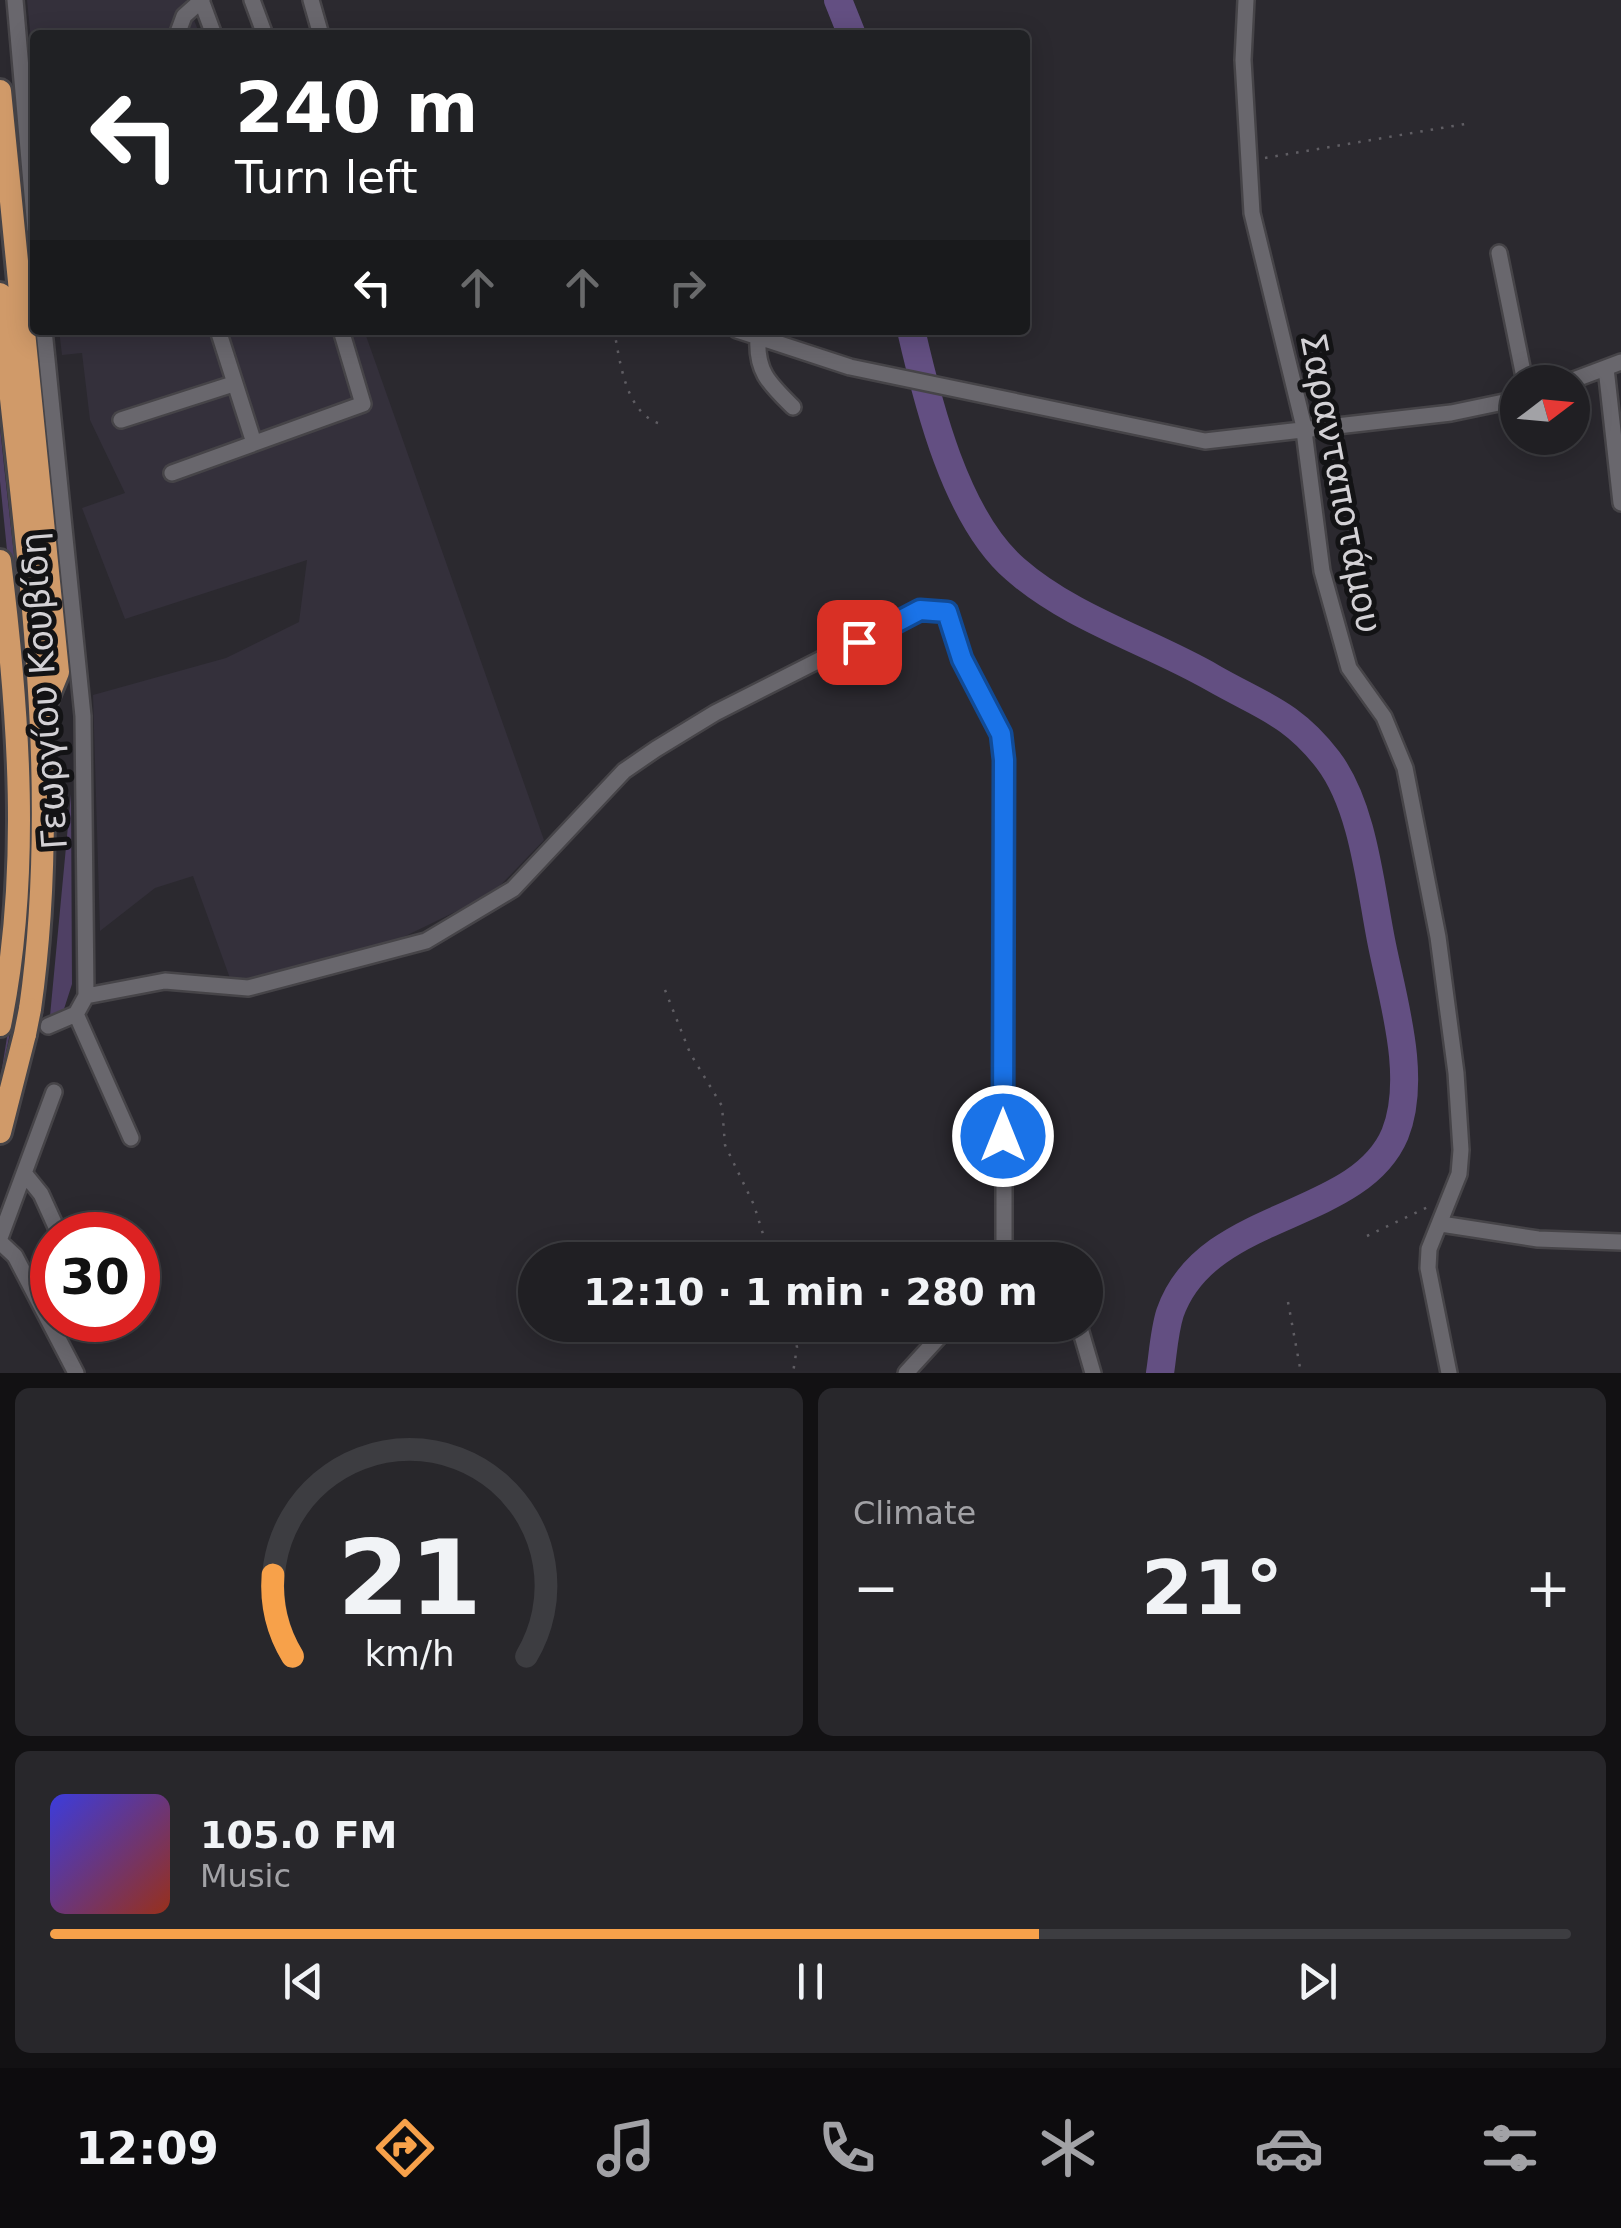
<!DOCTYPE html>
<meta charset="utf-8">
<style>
:root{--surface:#201f23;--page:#28272b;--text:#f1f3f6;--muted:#a2a2a6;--line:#3d3d41;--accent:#f7a14a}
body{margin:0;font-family:"DejaVu Sans",sans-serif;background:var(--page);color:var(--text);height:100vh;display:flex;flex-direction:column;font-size:38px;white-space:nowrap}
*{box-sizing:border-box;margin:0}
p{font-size:32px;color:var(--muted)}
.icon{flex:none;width:55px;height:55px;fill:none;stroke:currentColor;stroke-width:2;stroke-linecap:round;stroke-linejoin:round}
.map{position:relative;height:1373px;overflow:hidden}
.sheet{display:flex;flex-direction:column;gap:15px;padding:15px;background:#121113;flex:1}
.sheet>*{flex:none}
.hud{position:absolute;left:30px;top:30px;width:1000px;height:305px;border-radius:10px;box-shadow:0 5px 25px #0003,0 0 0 2px var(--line);background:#202124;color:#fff;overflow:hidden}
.needle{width:65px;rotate:74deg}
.controls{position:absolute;left:1500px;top:365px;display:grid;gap:20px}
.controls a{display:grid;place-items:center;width:90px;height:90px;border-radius:50%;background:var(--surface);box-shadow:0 5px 25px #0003,0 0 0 2px var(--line);font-size:50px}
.speed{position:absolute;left:30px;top:1212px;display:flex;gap:20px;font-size:50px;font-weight:700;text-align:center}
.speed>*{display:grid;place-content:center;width:130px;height:130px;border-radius:50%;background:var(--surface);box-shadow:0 5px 25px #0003,0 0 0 2px var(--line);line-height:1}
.speed .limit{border:15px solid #d22;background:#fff;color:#111}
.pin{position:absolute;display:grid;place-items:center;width:85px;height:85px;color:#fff;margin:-42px;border-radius:20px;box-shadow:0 5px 15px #0006}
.me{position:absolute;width:110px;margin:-55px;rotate:0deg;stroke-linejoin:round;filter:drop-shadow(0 0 8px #0008)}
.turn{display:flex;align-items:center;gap:35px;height:210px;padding:0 40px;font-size:45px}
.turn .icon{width:130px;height:130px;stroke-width:2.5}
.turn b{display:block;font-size:70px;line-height:85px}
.lanes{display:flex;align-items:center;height:95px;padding:0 40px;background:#0003;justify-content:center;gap:50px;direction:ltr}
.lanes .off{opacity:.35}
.big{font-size:75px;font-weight:600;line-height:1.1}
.sheet .widget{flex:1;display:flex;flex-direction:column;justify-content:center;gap:15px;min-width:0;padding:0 35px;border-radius:15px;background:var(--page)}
.sheet .dial{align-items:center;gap:0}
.dial svg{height:260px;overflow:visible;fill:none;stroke:var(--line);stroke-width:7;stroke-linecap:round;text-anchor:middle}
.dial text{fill:var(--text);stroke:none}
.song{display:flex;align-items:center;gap:30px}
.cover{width:120px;height:120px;border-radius:15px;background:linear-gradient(135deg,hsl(240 70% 55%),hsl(10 70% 35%))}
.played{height:10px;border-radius:5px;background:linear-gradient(90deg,var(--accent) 65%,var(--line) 65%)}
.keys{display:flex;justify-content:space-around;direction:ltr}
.heat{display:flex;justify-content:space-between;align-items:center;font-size:55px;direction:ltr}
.sheet .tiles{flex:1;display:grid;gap:15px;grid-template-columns:1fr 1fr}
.widget:last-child{grid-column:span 2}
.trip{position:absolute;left:518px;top:1242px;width:585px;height:100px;border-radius:50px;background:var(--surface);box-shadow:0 5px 25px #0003,0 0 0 2px var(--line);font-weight:600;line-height:100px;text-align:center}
.menu{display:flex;height:160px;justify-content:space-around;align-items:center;background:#0d0c0e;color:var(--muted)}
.menu .icon{width:70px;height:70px}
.menu .active{color:var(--accent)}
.menu b{font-size:45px;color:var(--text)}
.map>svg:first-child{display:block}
.built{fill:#34303b}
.green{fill:#4f4064}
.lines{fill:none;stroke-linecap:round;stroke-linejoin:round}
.river{stroke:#634f82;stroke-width:28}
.minor-casing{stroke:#464448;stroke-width:20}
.highway-casing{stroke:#464448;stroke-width:28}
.path{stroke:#605e64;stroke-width:2.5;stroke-dasharray:2.5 8;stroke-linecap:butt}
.minor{stroke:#69676d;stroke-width:15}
.highway{stroke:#d09a69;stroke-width:22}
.highway-bridge-casing{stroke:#464448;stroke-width:28;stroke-linecap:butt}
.highway-bridge{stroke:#d09a69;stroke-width:22}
.route-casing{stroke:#114b97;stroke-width:25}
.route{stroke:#1a73e8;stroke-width:18}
.labels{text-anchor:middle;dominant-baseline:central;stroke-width:10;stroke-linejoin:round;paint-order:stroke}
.street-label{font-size:35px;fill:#d3d1d5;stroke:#131315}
</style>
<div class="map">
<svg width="1621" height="1373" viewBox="0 0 1621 1373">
<rect width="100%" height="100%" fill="#2b292f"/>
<path class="built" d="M27,0H186L200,35H35V80Z
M59,330H364L544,840L492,894L389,944L246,980L231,981L193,876L155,888L100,931L93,695L226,658L299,622L307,560L125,619L82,508L125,493L90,420L82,353L62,355Z"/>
<path class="green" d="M0,427C15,578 40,732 31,884C27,951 14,1016 0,1081L11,1012L18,659L0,481Z
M71,794L72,984L64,1009L50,1016Z"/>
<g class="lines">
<path class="river" d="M838,0L852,35
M911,330C928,404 956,518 1015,569C1072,619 1149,641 1213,678C1262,706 1292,713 1328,760C1363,806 1370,884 1381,940C1392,997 1418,1077 1395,1134C1358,1222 1206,1209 1170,1313C1164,1332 1163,1354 1160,1373"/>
<defs>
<path id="minor" d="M15,0L35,229
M201,0L214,35
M252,0L265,35
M311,0L321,35
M1246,0L1243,60L1252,213L1303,423L1322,571L1349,668L1384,717L1405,768L1438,937L1456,1073L1461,1150L1459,1174L1429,1249L1428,1268L1449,1373
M177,35L184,16L202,0
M1499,253L1525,382
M44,330L83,716L86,996L76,1014L48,1026
M218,330L254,443
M737,330L850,367L1205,441L1451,413L1518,399
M758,339C756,372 770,384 793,407
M1606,368L1621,503
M1568,382L1621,362
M121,420L233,384
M172,473L363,404L341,330
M86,996L165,981L248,988L426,941L513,889L624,771L656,749L715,713L920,609L947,613L962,659L1001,734L1004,760V1260
M76,1014L131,1138
M24,1173L41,1194L56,1227
M1441,1224L1538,1239L1621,1242
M0,1238L54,1092
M0,1242L15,1256L76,1373
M1079,1325L1093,1373
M906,1373L950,1325"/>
<path id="highway" d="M0,91L58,672L42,711
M0,294C23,531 64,772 30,1009
M0,561C19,714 31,874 0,1025
M0,1132L25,1034"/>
</defs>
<use href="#minor" class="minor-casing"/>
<use href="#highway" class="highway-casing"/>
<path class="path" d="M1265,158L1465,124
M614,330C620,361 625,411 658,423
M665,990L690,1053L722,1106L725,1145L754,1205L771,1260
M1367,1236L1428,1207
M1288,1302L1301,1373
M791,1325L797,1347L793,1373"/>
<use href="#minor" class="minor"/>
<use href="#highway" class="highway"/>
<defs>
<path id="highway-bridge" d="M25,1034L30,1009"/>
</defs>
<use href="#highway-bridge" class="highway-bridge-casing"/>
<use href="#highway-bridge" class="highway-bridge"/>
</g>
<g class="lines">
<defs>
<path id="route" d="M859,642L920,610L947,612L962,659L1001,734L1004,760L1003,1136"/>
</defs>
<use href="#route" class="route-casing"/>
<use href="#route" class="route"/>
</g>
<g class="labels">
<g class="street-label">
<text transform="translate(1341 483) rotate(79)">Σαρανταποτάμου</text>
<text transform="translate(44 691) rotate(-94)">Γεωργίου Κουβίδη</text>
</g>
</g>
</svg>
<div class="controls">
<a><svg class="needle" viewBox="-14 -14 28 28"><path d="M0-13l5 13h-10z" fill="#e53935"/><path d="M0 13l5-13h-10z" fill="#a2a2a6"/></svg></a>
</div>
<div class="speed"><div class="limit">30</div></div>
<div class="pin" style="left:859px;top:642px;background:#d93025"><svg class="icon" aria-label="arrive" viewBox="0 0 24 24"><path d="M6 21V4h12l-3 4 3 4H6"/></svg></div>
<svg class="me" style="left:1003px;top:1136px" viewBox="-20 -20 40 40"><circle r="17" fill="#1a73e8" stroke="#fff" stroke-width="3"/><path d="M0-11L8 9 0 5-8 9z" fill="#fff"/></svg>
<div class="trip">12:10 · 1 min · 280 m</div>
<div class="hud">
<div class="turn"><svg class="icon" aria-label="left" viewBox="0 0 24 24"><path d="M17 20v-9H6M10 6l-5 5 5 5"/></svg><div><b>240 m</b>Turn left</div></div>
<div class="lanes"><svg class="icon" aria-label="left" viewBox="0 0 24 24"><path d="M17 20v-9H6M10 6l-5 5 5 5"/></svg><svg class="icon off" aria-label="ahead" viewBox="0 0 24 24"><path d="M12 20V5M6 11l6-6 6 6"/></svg><svg class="icon off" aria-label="ahead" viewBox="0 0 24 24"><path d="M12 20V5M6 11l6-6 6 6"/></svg><svg class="icon off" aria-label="right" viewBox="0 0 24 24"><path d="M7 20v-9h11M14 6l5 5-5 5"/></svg></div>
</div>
</div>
<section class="sheet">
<div class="tiles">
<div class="widget dial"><svg viewBox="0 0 100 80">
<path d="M14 69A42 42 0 1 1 86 69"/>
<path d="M14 69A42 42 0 0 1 8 44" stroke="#f7a14a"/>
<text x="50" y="56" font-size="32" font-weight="700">21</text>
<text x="50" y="72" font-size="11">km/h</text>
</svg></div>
<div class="widget"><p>Climate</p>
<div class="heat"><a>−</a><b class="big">21°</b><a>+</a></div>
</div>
<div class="widget">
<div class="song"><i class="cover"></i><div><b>105.0 FM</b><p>Music</p></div></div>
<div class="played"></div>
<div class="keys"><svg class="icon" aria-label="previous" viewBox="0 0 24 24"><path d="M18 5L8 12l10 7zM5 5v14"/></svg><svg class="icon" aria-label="pause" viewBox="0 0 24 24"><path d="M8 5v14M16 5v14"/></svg><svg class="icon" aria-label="next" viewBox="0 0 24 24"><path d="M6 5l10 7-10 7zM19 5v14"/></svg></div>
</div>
</div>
</section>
<nav class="menu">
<b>12:09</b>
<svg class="icon active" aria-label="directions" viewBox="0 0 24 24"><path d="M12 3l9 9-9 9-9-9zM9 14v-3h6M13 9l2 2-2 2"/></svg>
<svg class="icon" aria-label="music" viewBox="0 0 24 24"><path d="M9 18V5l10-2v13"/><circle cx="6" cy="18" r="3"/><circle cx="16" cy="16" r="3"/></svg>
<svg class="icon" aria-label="phone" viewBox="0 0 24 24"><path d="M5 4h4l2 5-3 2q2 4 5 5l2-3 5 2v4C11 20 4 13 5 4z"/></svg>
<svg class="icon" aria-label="climate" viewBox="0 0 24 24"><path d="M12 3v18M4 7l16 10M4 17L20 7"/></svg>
<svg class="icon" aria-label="car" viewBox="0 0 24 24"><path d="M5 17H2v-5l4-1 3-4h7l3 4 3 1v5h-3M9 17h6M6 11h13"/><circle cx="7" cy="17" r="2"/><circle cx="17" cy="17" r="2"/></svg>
<svg class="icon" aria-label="filters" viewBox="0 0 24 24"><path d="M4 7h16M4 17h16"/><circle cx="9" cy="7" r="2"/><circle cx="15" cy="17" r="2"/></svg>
</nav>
